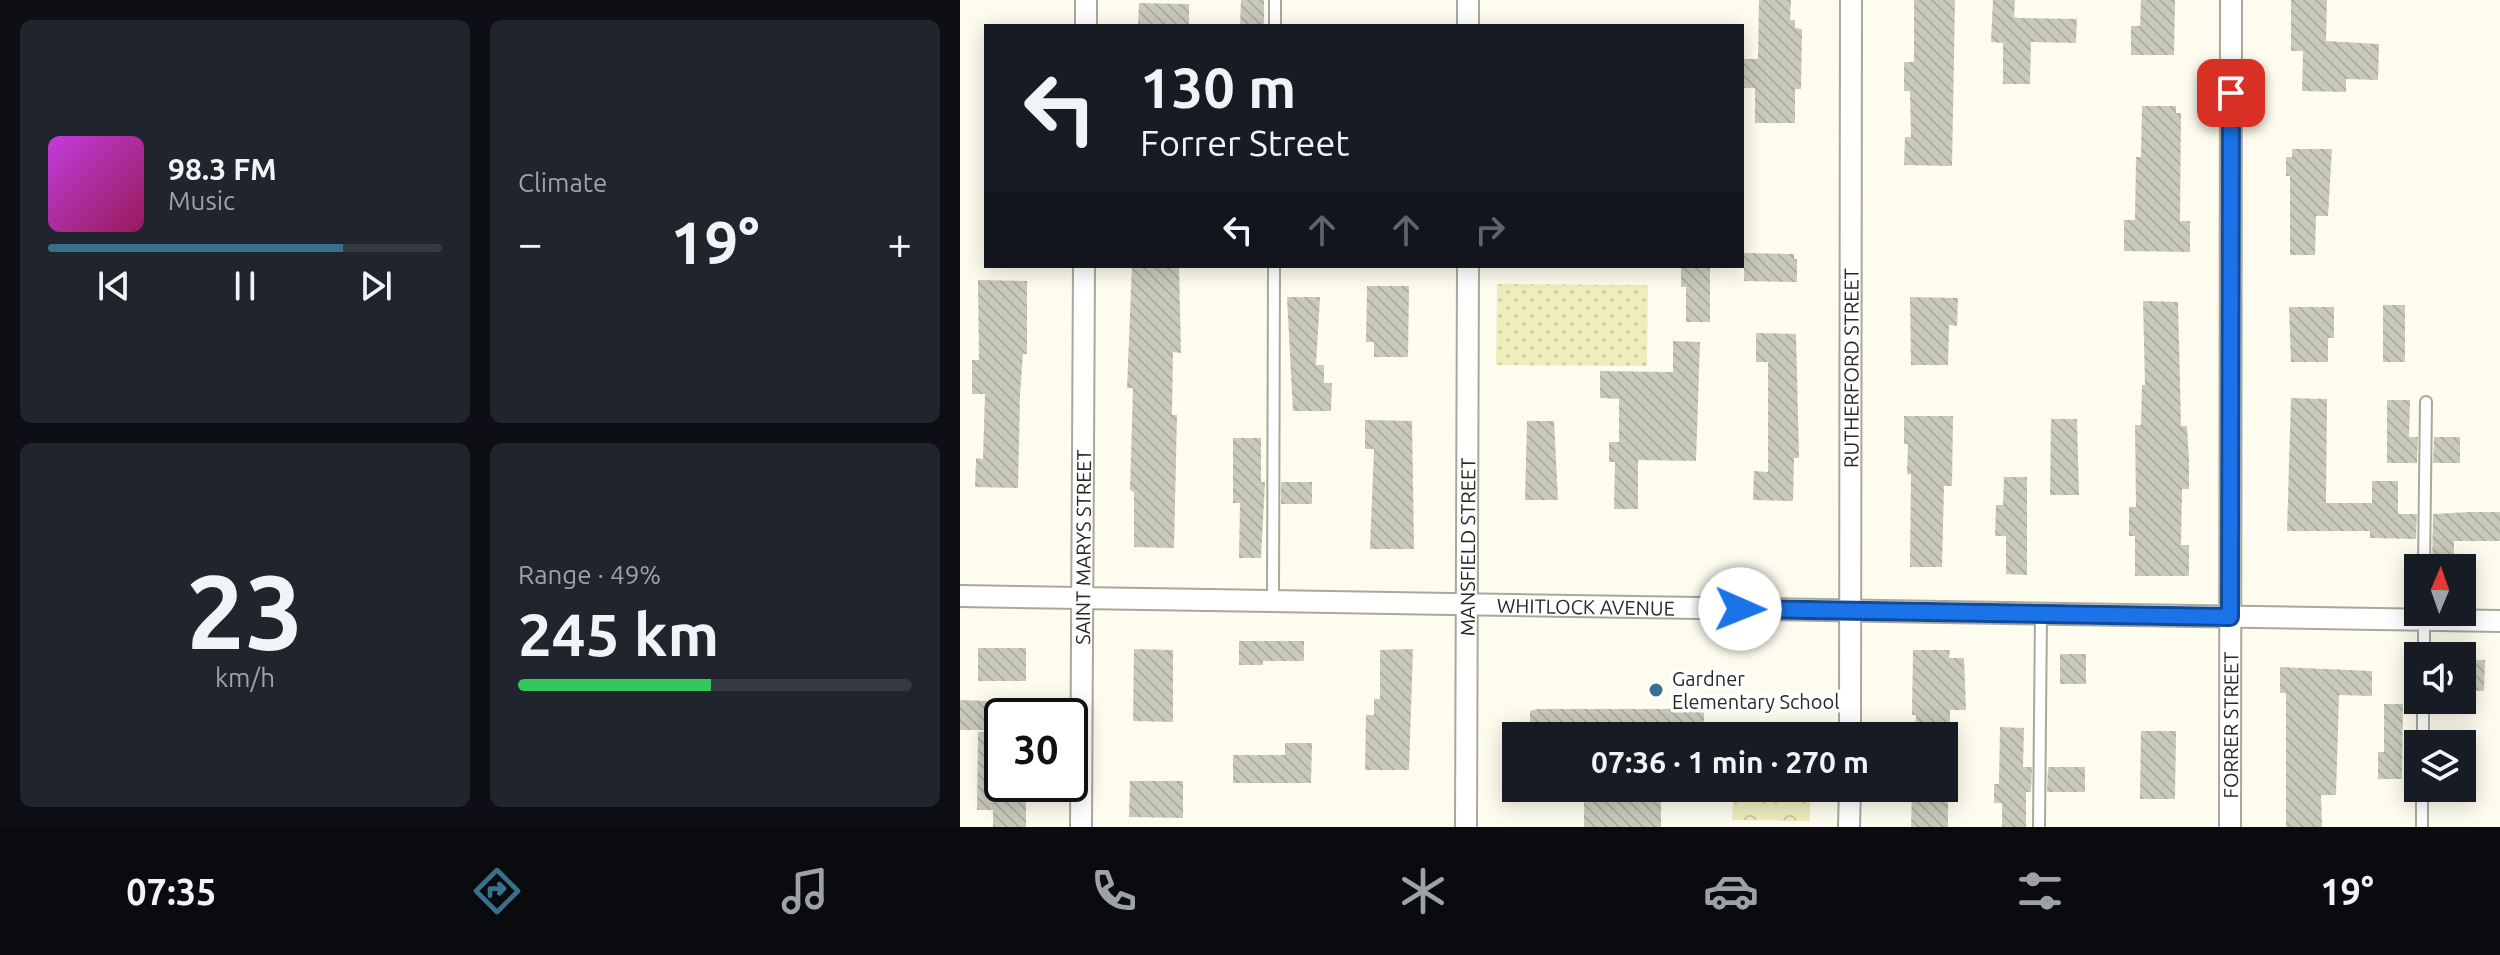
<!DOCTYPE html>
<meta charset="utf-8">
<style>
:root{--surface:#171b24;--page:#20242c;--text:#f1f3f6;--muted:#9ea1a6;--line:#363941;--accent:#39708b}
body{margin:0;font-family:Ubuntu,sans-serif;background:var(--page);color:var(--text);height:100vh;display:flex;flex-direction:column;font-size:30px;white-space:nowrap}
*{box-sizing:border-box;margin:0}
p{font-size:26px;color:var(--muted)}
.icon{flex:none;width:44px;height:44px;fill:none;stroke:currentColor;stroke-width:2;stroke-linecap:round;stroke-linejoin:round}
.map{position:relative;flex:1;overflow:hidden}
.side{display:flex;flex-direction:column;gap:20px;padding:20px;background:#0d0f14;width:960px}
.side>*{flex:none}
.guide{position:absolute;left:24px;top:24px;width:760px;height:244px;border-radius:0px;box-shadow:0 4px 20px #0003;background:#171b24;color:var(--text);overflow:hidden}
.needle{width:52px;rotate:2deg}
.fabs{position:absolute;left:1444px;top:554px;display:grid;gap:16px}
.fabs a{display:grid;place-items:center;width:72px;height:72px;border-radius:0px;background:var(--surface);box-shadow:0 4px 20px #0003;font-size:40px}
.speed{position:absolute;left:24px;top:698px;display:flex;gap:16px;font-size:40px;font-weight:700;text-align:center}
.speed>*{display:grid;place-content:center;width:104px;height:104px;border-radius:50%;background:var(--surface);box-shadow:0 4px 20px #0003;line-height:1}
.speed .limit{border:4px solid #111;border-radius:12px;background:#fff;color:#111}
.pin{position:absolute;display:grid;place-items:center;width:68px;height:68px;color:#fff;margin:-34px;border-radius:16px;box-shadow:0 4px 12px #0006}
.me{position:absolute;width:88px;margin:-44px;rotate:91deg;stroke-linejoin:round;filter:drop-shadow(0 0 6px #0008)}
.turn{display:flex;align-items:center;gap:28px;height:168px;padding:0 24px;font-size:36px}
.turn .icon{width:104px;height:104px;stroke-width:2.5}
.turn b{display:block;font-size:56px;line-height:68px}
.lanes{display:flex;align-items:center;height:76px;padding:0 24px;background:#0003;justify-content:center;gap:40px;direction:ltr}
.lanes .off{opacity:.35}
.big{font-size:60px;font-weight:600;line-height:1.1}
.side .card{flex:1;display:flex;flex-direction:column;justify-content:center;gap:12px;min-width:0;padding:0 28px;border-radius:12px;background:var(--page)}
.side .dial{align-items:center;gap:0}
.dial b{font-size:104px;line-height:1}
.song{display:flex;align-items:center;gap:24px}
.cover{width:96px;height:96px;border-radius:12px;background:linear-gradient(135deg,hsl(290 70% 55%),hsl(330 70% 35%))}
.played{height:8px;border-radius:4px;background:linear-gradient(90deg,var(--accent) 75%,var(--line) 75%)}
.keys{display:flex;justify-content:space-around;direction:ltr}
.heat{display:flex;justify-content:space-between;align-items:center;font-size:44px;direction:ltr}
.charge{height:12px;border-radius:6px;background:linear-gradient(90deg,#34c759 49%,var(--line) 0)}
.side .tiles{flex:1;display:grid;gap:20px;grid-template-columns:repeat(2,1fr)}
.trip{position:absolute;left:542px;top:722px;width:456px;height:80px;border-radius:0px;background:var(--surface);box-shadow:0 4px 20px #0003;font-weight:600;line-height:80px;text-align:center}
.dock{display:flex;height:128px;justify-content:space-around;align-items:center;background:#090b0e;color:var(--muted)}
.dock .icon{width:56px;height:56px}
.dock .on{color:var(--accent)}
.dock b{font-size:36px;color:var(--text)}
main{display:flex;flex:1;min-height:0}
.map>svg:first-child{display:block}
.grass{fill:url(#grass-dots)}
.park{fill:url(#park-crowns)}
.building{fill:url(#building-back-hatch)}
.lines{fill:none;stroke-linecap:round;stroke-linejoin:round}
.lane-casing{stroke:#a9a89b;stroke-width:14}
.street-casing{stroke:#a9a89b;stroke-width:24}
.lane{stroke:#fff;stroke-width:10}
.street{stroke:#fff;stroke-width:20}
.route-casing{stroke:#114b97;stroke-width:20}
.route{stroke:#1a73e8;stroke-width:14}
.poi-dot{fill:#39708b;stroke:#fff;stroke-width:3}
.labels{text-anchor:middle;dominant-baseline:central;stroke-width:7;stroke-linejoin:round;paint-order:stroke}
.street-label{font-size:20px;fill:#292924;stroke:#fff}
.poi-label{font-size:20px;fill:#292924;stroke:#fff;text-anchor:start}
</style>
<main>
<section class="side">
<div class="tiles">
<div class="card">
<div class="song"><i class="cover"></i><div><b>98.3 FM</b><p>Music</p></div></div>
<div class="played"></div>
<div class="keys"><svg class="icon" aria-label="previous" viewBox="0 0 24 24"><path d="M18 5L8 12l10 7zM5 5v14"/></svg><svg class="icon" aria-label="pause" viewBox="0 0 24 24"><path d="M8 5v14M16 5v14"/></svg><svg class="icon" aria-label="next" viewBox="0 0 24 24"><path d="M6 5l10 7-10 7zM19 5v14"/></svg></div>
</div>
<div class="card"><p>Climate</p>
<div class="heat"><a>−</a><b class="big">19°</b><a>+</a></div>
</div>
<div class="card dial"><b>23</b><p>km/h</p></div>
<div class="card"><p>Range · 49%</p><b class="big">245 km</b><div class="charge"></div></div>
</div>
</section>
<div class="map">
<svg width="1540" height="827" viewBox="0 0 1540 827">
<defs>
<pattern id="grass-dots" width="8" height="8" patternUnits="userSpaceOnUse" patternTransform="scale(2)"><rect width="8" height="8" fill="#eeedbc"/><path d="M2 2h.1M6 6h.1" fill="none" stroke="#cccba1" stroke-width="1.8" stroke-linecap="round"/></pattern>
<pattern id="park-crowns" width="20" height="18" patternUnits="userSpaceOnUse" patternTransform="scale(2)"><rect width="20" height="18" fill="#eeedbc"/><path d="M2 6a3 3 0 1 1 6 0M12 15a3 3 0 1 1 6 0" fill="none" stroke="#cccba1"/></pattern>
<pattern id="building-back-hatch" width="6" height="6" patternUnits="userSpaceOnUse" patternTransform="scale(2)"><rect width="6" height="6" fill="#cacabc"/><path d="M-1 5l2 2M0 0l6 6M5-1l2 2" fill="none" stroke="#aeaea1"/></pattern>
</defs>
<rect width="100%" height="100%" fill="#fdfcee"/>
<path class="grass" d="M537,284L688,285L687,366L536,365Z"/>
<path class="park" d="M773,788H850V821L772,820Z"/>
<path class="building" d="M281,0H304V26H280Z
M799,0H831L830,20H835V28L842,29L841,89H835V123H795V88H783L784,59H798Z
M954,0H995L992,166L944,165L945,137H951L950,91H944V62H954Z
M1033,0H1055L1054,17L1059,18L1117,19L1116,43L1071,42L1070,84H1043V43L1031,42Z
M1181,0H1215L1214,55H1171V26H1180Z
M1331,0H1367L1366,41L1419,44L1418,80L1386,79V92L1342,91L1343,51H1331Z
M179,3L229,4V26L178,25Z
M1182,106H1216V113H1221L1220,221H1230V252L1164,251V220H1175L1176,157H1181Z
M1332,149H1372L1368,216H1356L1355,255H1330V176H1326V157H1332Z
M784,253L834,254V259H837V282L784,281Z
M172,266H219L221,353L213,352L212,415H217L214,548L174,547V492L170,490L173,388H167Z
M721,266H750V322H726V287H721Z
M18,280L67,281V354H63L60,394L58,488L15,487L16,458L23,459L25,394H12V360H19Z
M407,286H449L448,357H414V342H406Z
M327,297H360L356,365H364V383H372L371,411H333Z
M950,297L998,298L997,326L989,325L988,365H951Z
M1183,301L1218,302L1221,426H1227L1229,460V489H1222L1221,545H1229V576H1175V536H1169V507H1176L1175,425H1181L1182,385H1185Z
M1423,305H1445V362H1423Z
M1329,307H1374V338H1368V362H1331Z
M796,333L836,334L839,458H834L833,501L793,500L794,471L808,472V362H796Z
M713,341L740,342L736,461L678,460V509H654L655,462H649V442H659V399L640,398V371L713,372Z
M1331,398L1367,399L1366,503H1412V481H1438V514H1457L1456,539L1410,538V531H1327Z
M1427,400H1450L1449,437H1458L1457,463H1427Z
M944,416H993L992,486H984L982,567H950L951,474H947L948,444H944Z
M1091,419H1117L1119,495H1090Z
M405,420L452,421L454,549H410L414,449H405Z
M567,421H594L598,500H565Z
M1474,437H1500V463H1473Z
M273,438H301V482H305L301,558H279L280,503H273Z
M1044,477H1067V575L1046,574V536H1035L1036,505H1043Z
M321,482H352V504H321Z
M1509,512H1540V541H1494V568H1472L1473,514Z
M279,641H344V661H303V665H279Z
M18,648H66V681H18Z
M174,649L213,650V722L173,721Z
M453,649L449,770H405L406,715H414V699H420V650Z
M953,650H990L989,658H1004L1006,710H990V736H955L956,715H952Z
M1100,654H1126V684H1100Z
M1502,660H1525L1524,691L1502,690Z
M1320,667L1412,671V696L1379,695L1376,795H1361L1362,827H1326V693H1320Z
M0,700L27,701L26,730H0Z
M1424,704H1443L1442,779H1418V752H1424Z
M578,709H744V736H570V711Z
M1040,727L1064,728L1063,767H1072L1071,792H1066V827H1042V803H1034V784H1039Z
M1181,731H1216L1215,799H1180Z
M18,732H42V784H61V799H66V827H33V810H17Z
M325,743H352L351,783H273V755H325Z
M1088,767H1125V792H1087Z
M170,781H223V818L169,817Z
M624,788H701V827H624Z
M952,788H988V827H951Z"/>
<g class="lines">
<defs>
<path id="lane" d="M315,26V0
M1464,568L1466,402
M313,601L314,266
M1464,656V618
M1463,744V700
M1079,827L1081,613
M1462,827V788"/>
<g id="street">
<path d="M126,26V0"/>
<path d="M508,26V0"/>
<path id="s1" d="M0,596L1540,621"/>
<path id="s2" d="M890,736L891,0"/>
<path id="s3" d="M121,827L124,266"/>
<path id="s4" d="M506,827L508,266"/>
<path d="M889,827L890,788"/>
<path id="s5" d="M1270,827L1271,0"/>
</g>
</defs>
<use href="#lane" class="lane-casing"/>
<use href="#street" class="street-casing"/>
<use href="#lane" class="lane"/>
<use href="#street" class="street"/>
</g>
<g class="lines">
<defs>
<path id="route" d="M780,609L1270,617L1271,93"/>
</defs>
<use href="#route" class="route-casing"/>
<use href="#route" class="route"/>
</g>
<circle class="poi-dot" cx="696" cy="690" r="8"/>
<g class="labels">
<g class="street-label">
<text stroke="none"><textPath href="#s2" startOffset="368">RUTHERFORD STREET</textPath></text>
<text stroke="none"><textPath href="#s3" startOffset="280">SAINT MARYS STREET</textPath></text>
<text stroke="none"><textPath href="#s4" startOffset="280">MANSFIELD STREET</textPath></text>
<text stroke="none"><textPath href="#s1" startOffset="626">WHITLOCK AVENUE</textPath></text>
<text stroke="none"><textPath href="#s5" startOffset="102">FORRER STREET</textPath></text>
</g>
<g class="poi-label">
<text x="712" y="678">Gardner<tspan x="712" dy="23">Elementary School</tspan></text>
</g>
</g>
</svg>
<div class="fabs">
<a><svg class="needle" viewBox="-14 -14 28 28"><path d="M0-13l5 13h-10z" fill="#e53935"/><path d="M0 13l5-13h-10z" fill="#9ea1a6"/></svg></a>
<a><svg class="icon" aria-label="sound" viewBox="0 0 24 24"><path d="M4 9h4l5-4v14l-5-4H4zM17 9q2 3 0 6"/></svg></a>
<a><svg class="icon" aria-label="layers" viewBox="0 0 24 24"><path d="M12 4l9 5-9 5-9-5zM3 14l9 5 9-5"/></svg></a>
</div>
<div class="speed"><div class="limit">30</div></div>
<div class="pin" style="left:1271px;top:93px;background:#d93025"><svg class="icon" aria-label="arrive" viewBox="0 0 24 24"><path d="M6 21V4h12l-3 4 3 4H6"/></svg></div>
<svg class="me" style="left:780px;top:609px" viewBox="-20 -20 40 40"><circle r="19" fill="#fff"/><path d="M0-13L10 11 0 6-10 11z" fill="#1a73e8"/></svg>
<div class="trip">07:36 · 1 min · 270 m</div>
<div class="guide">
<div class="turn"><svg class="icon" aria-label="left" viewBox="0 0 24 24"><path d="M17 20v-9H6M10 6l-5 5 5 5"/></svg><div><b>130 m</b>Forrer Street</div></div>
<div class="lanes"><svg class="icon" aria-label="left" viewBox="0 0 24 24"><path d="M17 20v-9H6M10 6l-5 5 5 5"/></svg><svg class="icon off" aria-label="ahead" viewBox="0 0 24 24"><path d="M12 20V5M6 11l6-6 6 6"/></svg><svg class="icon off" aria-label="ahead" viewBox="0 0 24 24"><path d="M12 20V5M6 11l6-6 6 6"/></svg><svg class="icon off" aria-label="right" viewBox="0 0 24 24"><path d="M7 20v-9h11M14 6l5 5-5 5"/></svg></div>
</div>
</div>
</main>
<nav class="dock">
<b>07:35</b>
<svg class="icon on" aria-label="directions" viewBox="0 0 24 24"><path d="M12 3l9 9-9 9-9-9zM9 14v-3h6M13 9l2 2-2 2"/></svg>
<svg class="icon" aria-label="music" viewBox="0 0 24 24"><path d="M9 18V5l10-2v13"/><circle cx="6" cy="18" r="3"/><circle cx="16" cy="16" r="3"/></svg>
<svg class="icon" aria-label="phone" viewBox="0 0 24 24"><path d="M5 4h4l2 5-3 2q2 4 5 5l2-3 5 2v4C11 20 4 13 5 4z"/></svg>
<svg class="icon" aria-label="climate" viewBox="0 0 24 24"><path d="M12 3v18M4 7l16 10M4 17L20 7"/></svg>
<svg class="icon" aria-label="car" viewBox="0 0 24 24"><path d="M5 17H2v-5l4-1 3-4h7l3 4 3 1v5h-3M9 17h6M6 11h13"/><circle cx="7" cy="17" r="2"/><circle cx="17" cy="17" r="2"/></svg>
<svg class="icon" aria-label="filters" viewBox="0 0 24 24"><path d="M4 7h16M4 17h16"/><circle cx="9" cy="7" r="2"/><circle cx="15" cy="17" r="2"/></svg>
<b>19°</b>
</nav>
